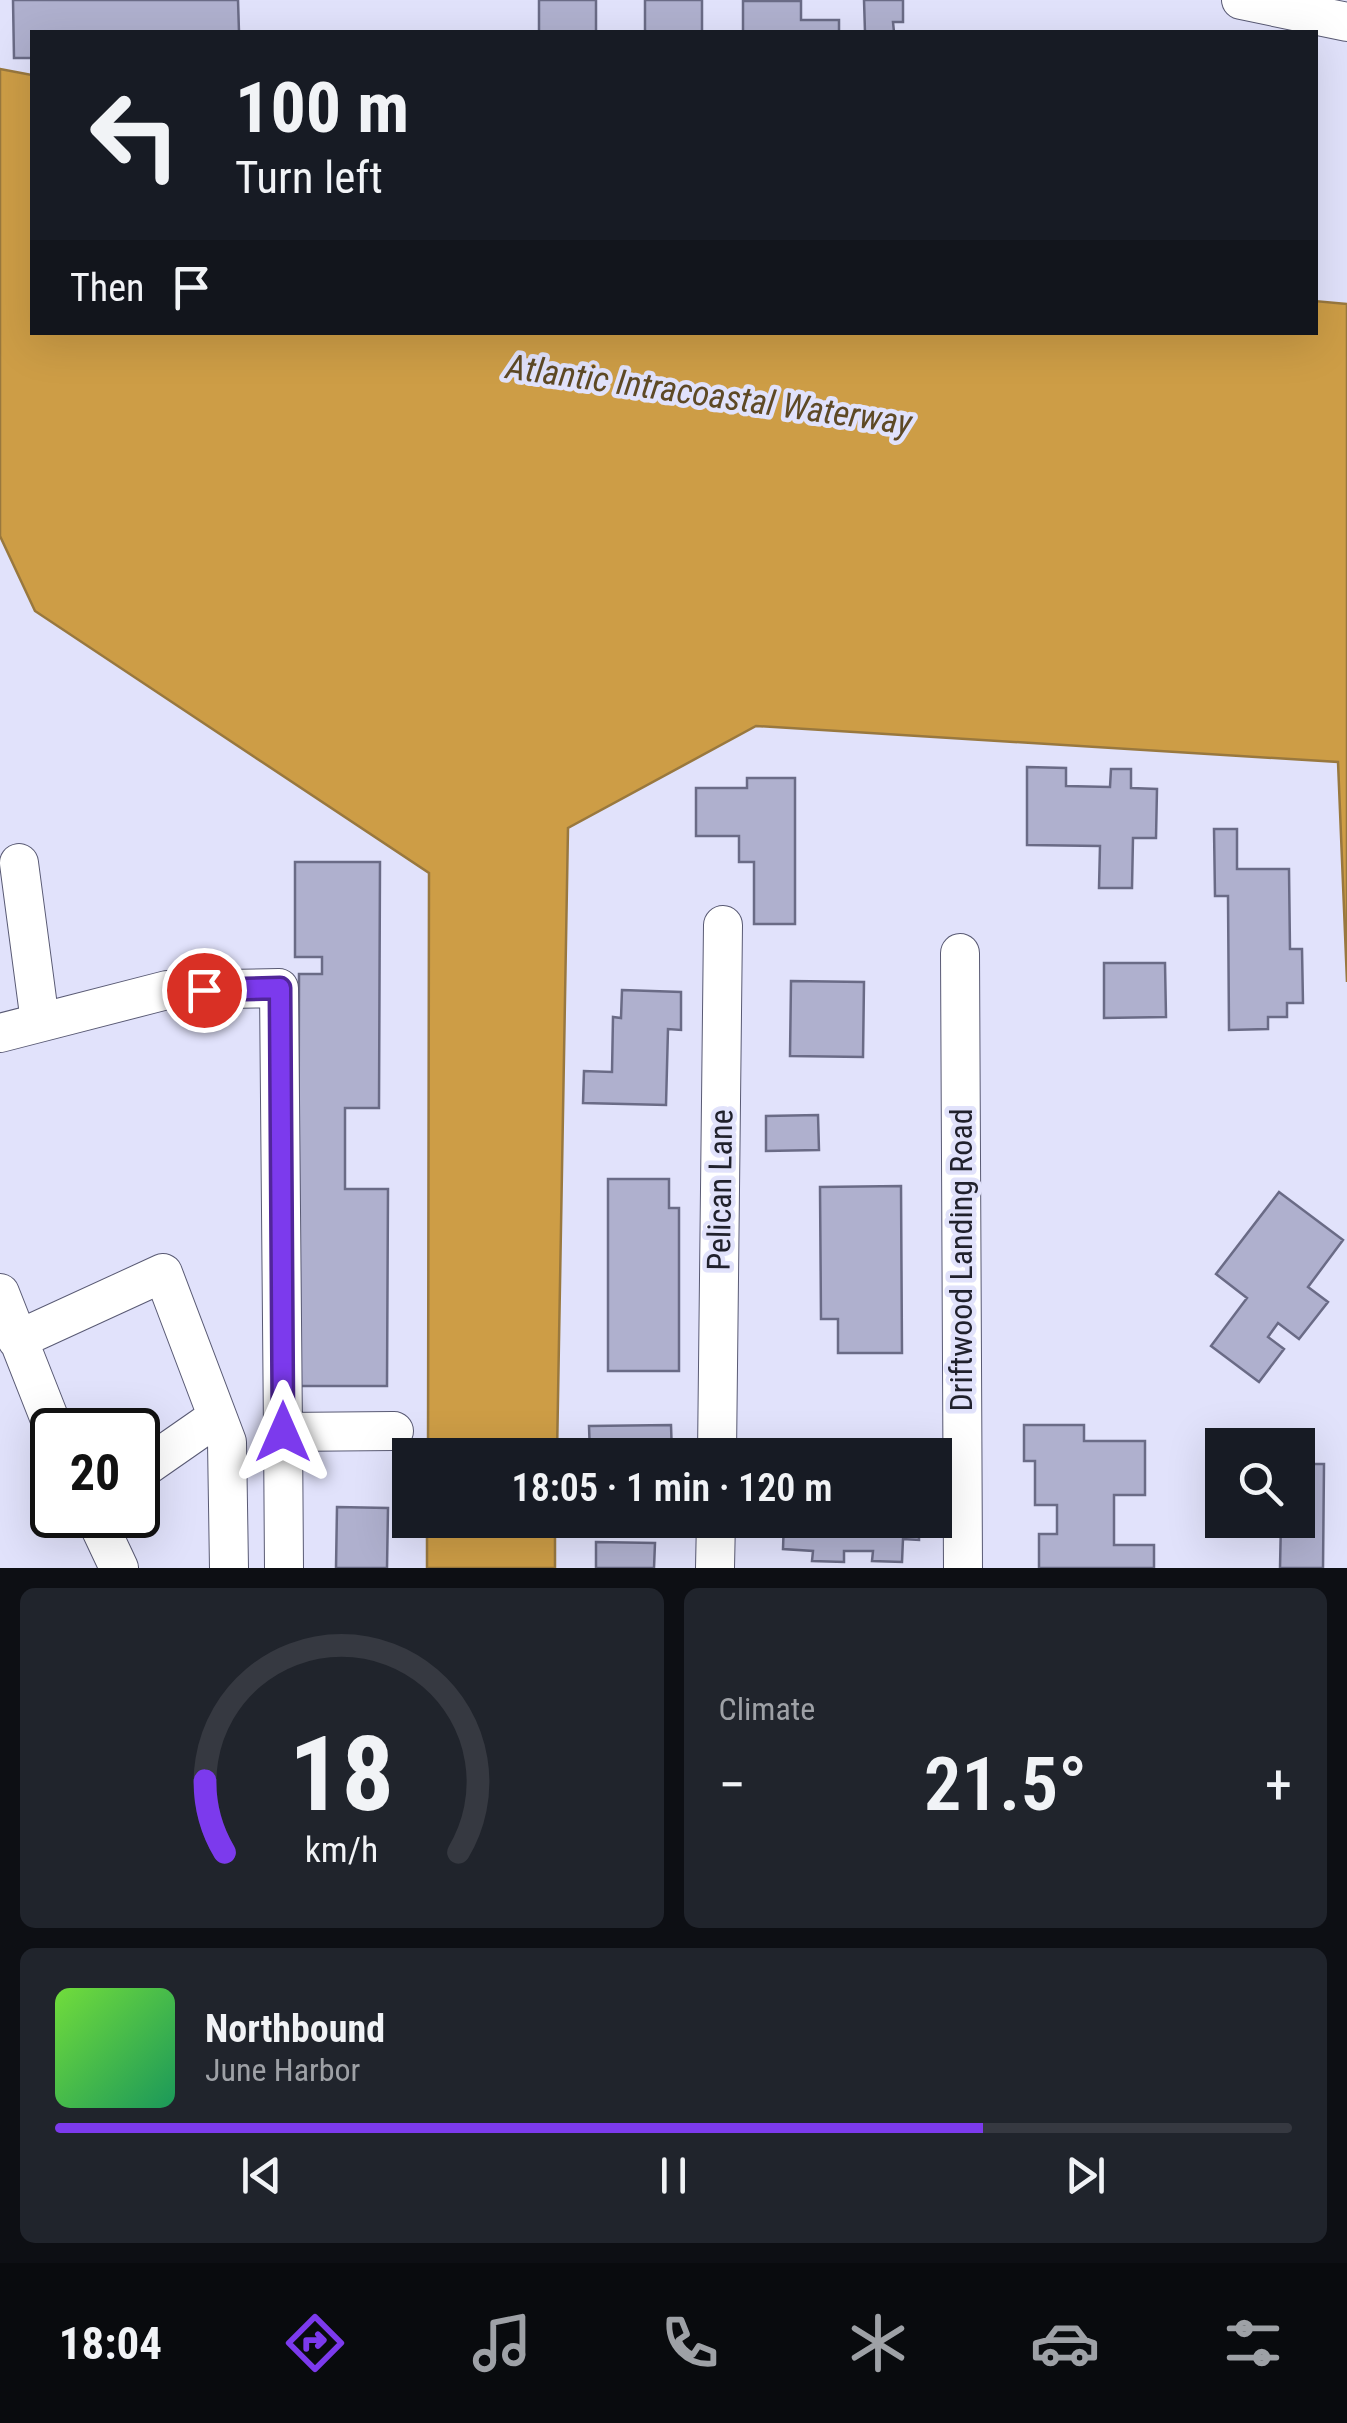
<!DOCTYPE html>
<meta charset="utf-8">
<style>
:root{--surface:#171b24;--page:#20242c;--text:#f1f3f6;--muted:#9ea1a6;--line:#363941;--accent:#7c3aed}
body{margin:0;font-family:"Roboto Condensed",sans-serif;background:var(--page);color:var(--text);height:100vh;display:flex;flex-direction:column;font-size:38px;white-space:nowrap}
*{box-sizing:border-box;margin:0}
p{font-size:32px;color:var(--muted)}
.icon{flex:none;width:55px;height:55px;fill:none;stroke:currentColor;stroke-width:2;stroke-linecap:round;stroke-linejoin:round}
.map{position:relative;height:1568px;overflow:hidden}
.side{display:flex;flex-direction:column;gap:20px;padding:20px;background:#0d0f14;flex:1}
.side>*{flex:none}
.top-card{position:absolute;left:30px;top:30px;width:1288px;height:305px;border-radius:0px;box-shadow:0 10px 40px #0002;background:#171b24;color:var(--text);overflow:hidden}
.fabs{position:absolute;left:1205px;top:1428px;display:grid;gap:20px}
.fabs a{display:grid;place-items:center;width:110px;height:110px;border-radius:0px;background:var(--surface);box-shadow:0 10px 40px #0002;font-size:50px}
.speed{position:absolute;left:30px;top:1408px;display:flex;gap:20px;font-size:50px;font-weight:700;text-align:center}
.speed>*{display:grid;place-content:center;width:130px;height:130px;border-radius:50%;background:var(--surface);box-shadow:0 10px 40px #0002;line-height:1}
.speed .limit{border:5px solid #111;border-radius:15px;background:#fff;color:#111}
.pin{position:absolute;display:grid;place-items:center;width:85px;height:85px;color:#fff;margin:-42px;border:5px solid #fff;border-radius:50%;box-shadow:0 2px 10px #0007}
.me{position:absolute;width:110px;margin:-55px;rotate:0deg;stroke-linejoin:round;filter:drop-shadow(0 0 8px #0008)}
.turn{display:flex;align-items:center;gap:35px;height:210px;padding:0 40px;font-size:45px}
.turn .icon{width:130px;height:130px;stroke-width:2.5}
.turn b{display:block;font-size:70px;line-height:85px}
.then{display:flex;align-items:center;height:95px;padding:0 40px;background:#0003;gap:20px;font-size:38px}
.big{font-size:75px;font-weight:600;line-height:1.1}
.side .tile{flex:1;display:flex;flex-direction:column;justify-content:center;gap:15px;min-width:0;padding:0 35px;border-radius:15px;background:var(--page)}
.side .dial{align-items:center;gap:0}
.dial svg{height:260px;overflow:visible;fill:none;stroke:var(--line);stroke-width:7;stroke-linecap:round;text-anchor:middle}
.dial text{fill:var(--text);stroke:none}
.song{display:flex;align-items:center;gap:30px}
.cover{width:120px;height:120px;border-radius:15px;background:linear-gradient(135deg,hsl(100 70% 55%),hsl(150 70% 35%))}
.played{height:10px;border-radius:5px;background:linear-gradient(90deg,var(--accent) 75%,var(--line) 75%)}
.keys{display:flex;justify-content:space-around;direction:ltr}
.heat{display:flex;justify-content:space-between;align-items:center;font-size:55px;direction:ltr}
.side .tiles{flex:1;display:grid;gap:20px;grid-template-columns:1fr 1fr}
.tile:last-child{grid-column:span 2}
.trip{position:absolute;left:392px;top:1438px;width:560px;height:100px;border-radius:0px;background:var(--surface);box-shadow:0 10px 40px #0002;font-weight:600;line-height:100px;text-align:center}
.dock{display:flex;height:160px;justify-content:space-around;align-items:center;background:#090b0e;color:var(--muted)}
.dock .icon{width:70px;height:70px}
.dock .active{color:var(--accent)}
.dock b{font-size:45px;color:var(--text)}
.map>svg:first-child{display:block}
.water{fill:#cd9d46;stroke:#99783e;stroke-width:2.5}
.building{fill:#afb0ce;stroke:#6a6b86;stroke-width:2.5}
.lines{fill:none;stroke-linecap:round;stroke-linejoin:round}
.minor-casing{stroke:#595a74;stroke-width:40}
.minor{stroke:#fff;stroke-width:38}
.route-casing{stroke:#51269a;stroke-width:25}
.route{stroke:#7c3aed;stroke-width:18}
.labels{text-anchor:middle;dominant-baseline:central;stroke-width:9;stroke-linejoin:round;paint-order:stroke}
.street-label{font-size:32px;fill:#20212c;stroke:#e1e2fb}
.water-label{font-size:35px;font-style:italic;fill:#5e4925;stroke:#e1e2fb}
</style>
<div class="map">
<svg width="1347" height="1568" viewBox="0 0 1347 1568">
<rect width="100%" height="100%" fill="#e1e2fb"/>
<path class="water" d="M0,69L32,75V332H1315V301L1347,304V982L1338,762L756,726L568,828L557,1455H428L429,873L35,611L0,536Z
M427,1520H555V1568H427Z"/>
<path class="building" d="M13,0H238L239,32H32V58H14Z
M539,0H596V32H539Z
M645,0H702V32H645Z
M864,0H903V22H893L894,32H865Z
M743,1H801V20H839V32H743Z
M1027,767L1066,768V786L1110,787L1111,769H1131V788L1157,789L1156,838H1133L1132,888H1099L1100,846L1027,845Z
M747,778H795V924H754V862H739V836H696V788H747Z
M1214,829H1237V869H1289L1290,949H1302L1303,1003H1287V1017H1268V1029L1229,1030L1228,896H1215Z
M295,862H380L379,1108H345V1189H388L387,1386H298L299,974H322V957H295Z
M1104,963H1165L1166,1017L1104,1018Z
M791,981L864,982L863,1057L790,1056Z
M622,990L681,992V1030L668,1029L666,1105L583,1103L584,1071L612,1072L613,1017L621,1018Z
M818,1115L819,1150L766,1151V1116Z
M608,1179H669V1208H679V1371H608Z
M901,1186L902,1353H838V1319H821L820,1187Z
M1279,1192L1343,1240L1308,1287L1328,1302L1299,1339L1278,1323L1268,1337L1284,1349L1259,1382L1211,1346L1247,1298L1216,1274Z
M671,1425L672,1455H590L589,1426Z
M1024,1425H1084V1441H1145V1495H1114V1545H1154V1568H1039V1534H1057V1505H1035V1461H1024Z
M1215,1450H1222V1507H1214Z
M1298,1464H1324L1323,1568H1280L1281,1520H1298Z
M337,1507L388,1508L387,1568H336Z
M784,1520H919V1540L903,1539L902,1562L872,1561L873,1551H844V1562L812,1561L813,1551L783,1549Z
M596,1542L655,1543L654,1568H596Z"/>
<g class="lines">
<defs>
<path id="minor" d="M1241,0L1347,22
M19,863L40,1022
M960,953L963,1568
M0,1033L167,990L279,988L283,1432
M0,1293L54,1430
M17,1340L163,1273L227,1442L229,1568
M717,1455L723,925
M138,1472L217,1417
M94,1515L119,1568
M284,1568L283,1432L394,1431
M715,1568L716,1520"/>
</defs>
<use href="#minor" class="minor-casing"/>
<use href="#minor" class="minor"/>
</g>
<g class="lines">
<defs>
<path id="route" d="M204,990L280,988L283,1432"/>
</defs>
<use href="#route" class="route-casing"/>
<use href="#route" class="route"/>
</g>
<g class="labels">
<g class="street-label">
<text transform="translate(720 1190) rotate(-89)">Pelican Lane</text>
<text transform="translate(961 1260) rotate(-90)">Driftwood Landing Road</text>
</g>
<g class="water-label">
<text transform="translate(709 395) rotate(8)">Atlantic Intracoastal Waterway</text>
</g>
</g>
</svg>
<div class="fabs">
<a><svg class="icon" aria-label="search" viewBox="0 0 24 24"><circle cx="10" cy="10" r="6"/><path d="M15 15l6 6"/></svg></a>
</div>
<div class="speed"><div class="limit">20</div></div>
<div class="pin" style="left:204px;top:990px;background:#d93025"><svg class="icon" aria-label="arrive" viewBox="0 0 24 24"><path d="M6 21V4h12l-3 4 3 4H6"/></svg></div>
<svg class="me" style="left:283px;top:1432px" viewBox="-20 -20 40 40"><path d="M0-17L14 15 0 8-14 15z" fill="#7c3aed" stroke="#fff" stroke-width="4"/></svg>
<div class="trip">18:05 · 1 min · 120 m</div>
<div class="top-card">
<div class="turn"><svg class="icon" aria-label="left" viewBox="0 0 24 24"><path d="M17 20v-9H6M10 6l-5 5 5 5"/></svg><div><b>100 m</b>Turn left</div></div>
<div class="then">Then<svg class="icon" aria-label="arrive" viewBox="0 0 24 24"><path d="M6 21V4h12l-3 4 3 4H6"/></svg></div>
</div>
</div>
<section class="side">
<div class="tiles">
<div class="tile dial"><svg viewBox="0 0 100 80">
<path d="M14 69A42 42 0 1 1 86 69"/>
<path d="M14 69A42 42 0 0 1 8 47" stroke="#7c3aed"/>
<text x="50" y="56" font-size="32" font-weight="700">18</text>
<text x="50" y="72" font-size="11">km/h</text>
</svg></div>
<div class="tile"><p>Climate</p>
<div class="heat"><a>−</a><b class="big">21.5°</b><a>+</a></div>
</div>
<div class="tile">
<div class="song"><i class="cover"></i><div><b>Northbound</b><p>June Harbor</p></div></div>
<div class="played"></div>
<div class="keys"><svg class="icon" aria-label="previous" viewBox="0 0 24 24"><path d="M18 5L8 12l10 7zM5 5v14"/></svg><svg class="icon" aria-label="pause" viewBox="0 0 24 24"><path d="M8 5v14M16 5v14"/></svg><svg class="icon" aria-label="next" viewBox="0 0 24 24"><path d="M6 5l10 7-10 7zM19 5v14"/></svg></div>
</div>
</div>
</section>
<nav class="dock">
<b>18:04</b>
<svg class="icon active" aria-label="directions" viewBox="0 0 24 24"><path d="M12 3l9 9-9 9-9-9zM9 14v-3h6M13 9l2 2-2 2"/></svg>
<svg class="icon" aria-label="music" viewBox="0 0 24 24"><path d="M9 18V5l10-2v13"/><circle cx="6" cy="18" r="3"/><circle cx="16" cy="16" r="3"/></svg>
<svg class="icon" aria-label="phone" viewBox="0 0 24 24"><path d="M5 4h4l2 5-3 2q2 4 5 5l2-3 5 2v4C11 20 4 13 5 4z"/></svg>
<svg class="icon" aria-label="climate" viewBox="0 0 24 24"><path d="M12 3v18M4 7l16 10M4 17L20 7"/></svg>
<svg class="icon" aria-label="car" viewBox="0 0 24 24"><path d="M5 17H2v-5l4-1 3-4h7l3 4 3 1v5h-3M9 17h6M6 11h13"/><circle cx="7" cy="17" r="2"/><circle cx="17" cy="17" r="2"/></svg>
<svg class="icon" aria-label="filters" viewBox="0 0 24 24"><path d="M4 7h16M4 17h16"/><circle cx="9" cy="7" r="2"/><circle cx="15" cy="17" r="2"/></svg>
</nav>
